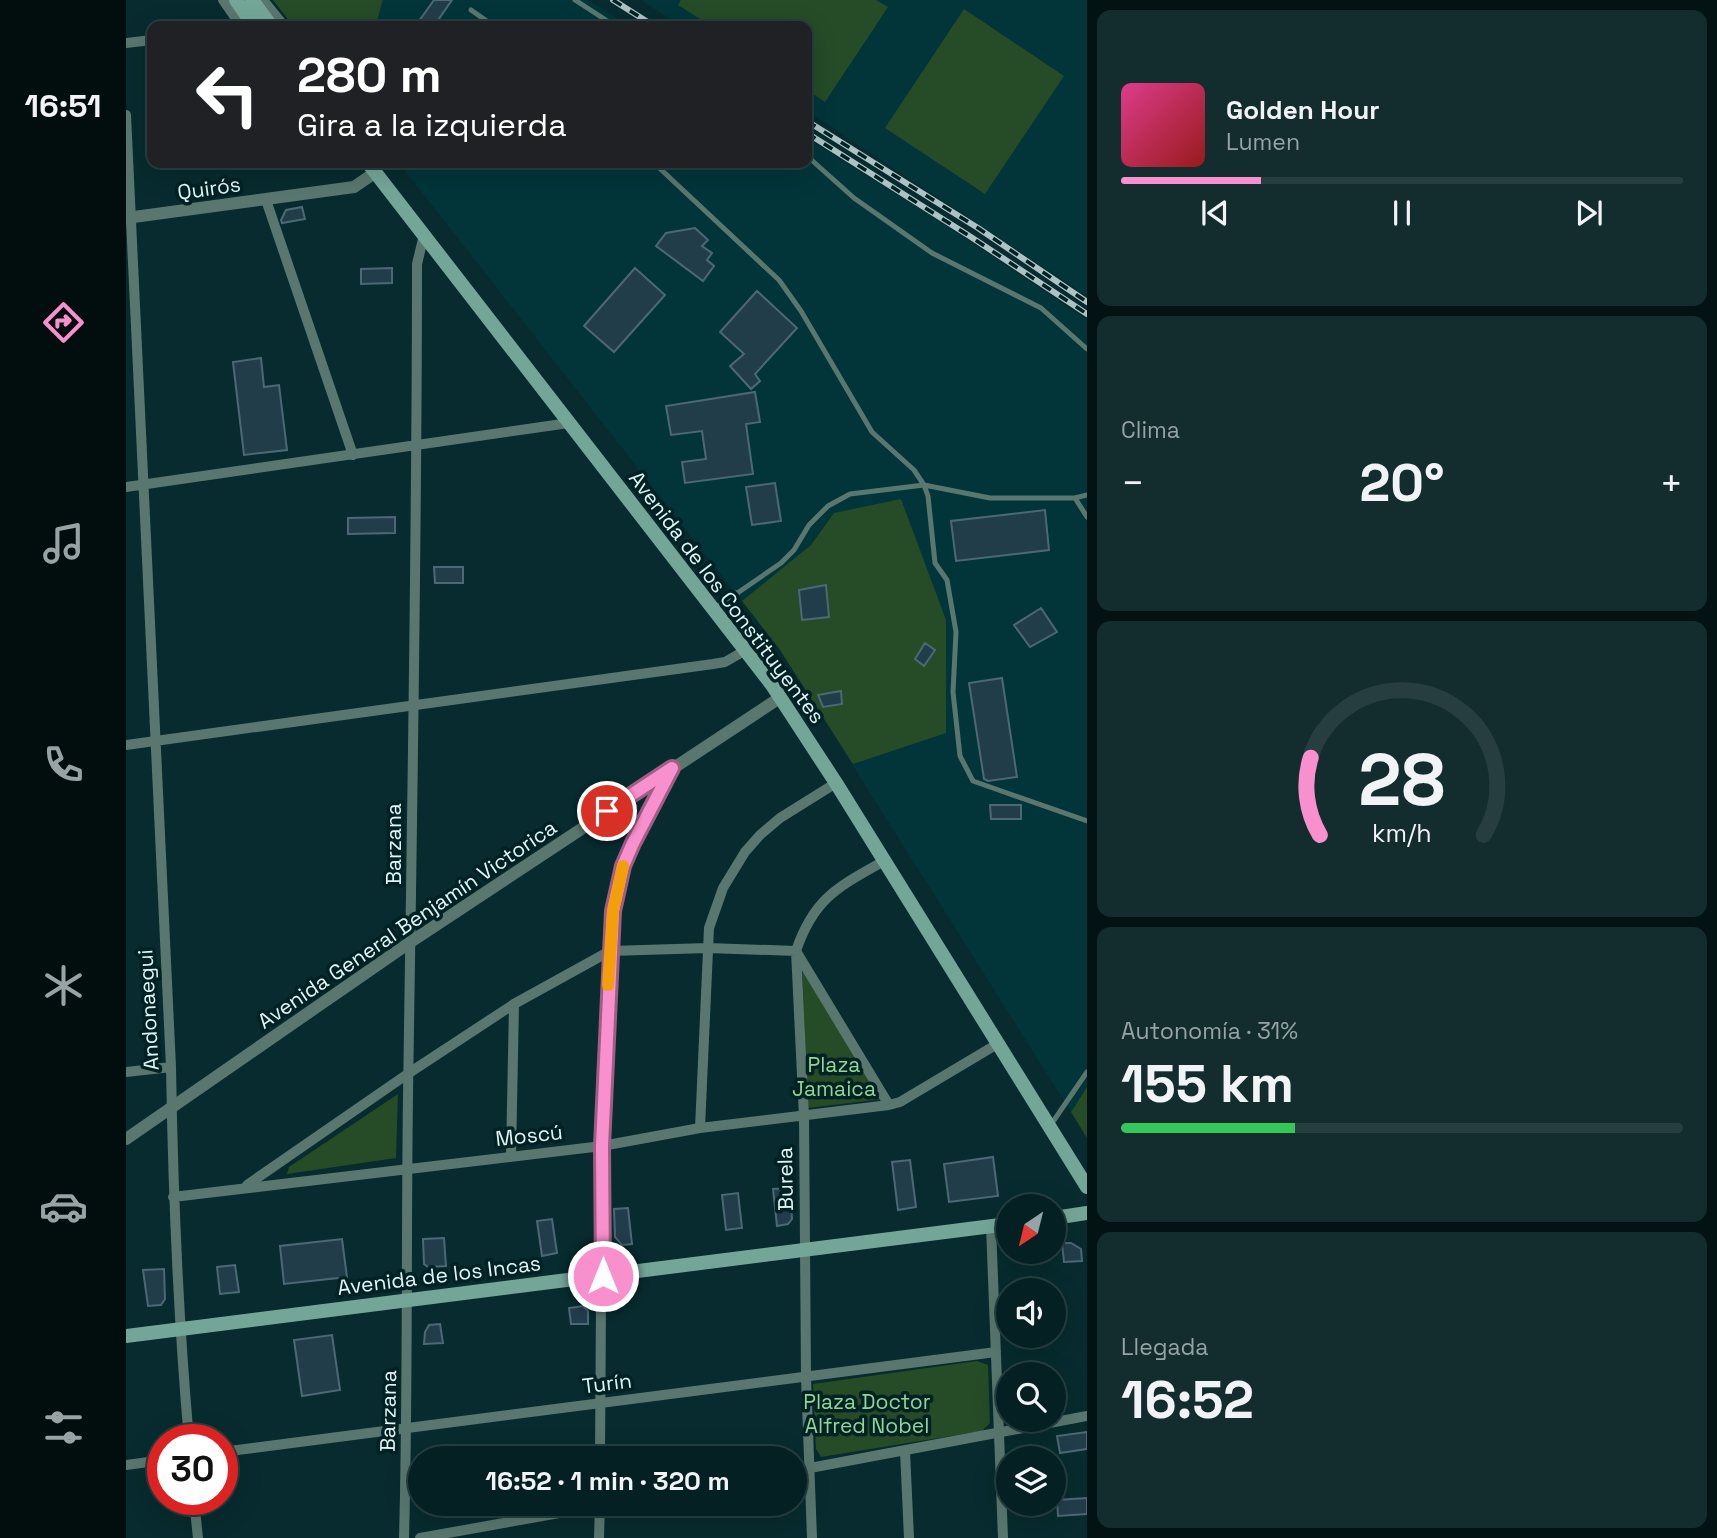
<!DOCTYPE html>
<html lang="es">
<meta charset="utf-8">
<style>
:root{--surface:#052022;--page:#132d2f;--text:#f1f3f6;--muted:#97a3a5;--line:#263e40;--accent:#f890cd}
body{margin:0;font-family:"Space Grotesk",sans-serif;background:var(--page);color:var(--text);height:100vh;display:flex;flex-direction:column;font-size:26px;white-space:nowrap}
*{box-sizing:border-box;margin:0}
p{font-size:23px;color:var(--muted)}
.icon{flex:none;width:38px;height:38px;fill:none;stroke:currentColor;stroke-width:2;stroke-linecap:round;stroke-linejoin:round}
.map{position:relative;flex:1;overflow:hidden}
.details{display:flex;flex-direction:column;gap:10px;padding:10px;background:#031213;width:630px}
.details>*{flex:none}
.hud{position:absolute;left:21px;top:21px;width:665px;height:147px;border-radius:14px;box-shadow:0 7px 28px #0002,0 0 0 2px var(--line);background:#202124;color:#fff;overflow:hidden}
.needle{width:46px;rotate:215deg}
.buttons{position:absolute;left:870px;top:1194px;display:grid;gap:14px}
.buttons a{display:grid;place-items:center;width:70px;height:70px;border-radius:50%;background:var(--surface);box-shadow:0 7px 28px #0002,0 0 0 2px var(--line);font-size:35px}
.speed{position:absolute;left:21px;top:1424px;display:flex;gap:14px;font-size:35px;font-weight:700;text-align:center}
.speed>*{display:grid;place-content:center;width:91px;height:91px;border-radius:50%;background:var(--surface);box-shadow:0 7px 28px #0002,0 0 0 2px var(--line);line-height:1}
.speed .limit{border:10px solid #d22;background:#fff;color:#111}
.pin{position:absolute;display:grid;place-items:center;width:60px;height:60px;color:#fff;margin:-30px;border:4px solid #fff;border-radius:50%;box-shadow:0 2px 7px #0007}
.me{position:absolute;width:77px;margin:-38px;rotate:0deg;stroke-linejoin:round;filter:drop-shadow(0 0 5px #0008)}
.turn{display:flex;align-items:center;gap:24px;height:147px;padding:0 35px;font-size:32px}
.turn .icon{width:91px;height:91px;stroke-width:2.5}
.turn b{display:block;font-size:49px;line-height:60px}
.big{font-size:52px;font-weight:700;line-height:1.1}
.details .widget{flex:1;display:flex;flex-direction:column;justify-content:center;gap:10px;min-width:0;padding:0 24px;border-radius:14px;background:var(--page)}
.details .dial{align-items:center;gap:0}
.dial svg{height:182px;overflow:visible;fill:none;stroke:var(--line);stroke-width:7;stroke-linecap:round;text-anchor:middle}
.dial text{fill:var(--text);stroke:none}
.song{display:flex;align-items:center;gap:21px}
.cover{width:84px;height:84px;border-radius:10px;background:linear-gradient(135deg,hsl(330 70% 55%),hsl(0 70% 35%))}
.played{height:7px;border-radius:4px;background:linear-gradient(90deg,var(--accent) 25%,var(--line) 25%)}
.keys{display:flex;justify-content:space-around;direction:ltr}
.heat{display:flex;justify-content:space-between;align-items:center;font-size:38px;direction:ltr}
.charge{height:10px;border-radius:5px;background:linear-gradient(90deg,#34c759 31%,var(--line) 0)}
.trip{position:absolute;left:282px;top:1446px;width:399px;height:70px;border-radius:35px;background:var(--surface);box-shadow:0 7px 28px #0002,0 0 0 2px var(--line);font-weight:700;line-height:70px;text-align:center}
main{display:flex;flex:1;min-height:0}
.dock{display:flex;flex-direction:column;width:126px;justify-content:space-around;align-items:center;background:#020d0e;color:var(--muted)}
.dock .icon{width:49px;height:49px}
.dock .current{color:var(--accent)}
.dock b{font-size:32px;color:var(--text)}
.map>svg:first-child{display:block}
.built{fill:#013539}
.green{fill:#254b27}
.building{fill:#223d4a;stroke:#4c6876;stroke-width:2}
.lines{fill:none;stroke-linecap:round;stroke-linejoin:round}
.service{stroke:#59776e;stroke-width:5}
.pedestrian{stroke:#59776e;stroke-width:7}
.minor{stroke:#59776e;stroke-width:10}
.tertiary{stroke:#59776e;stroke-width:12}
.secondary{stroke:#74a697;stroke-width:14}
.rail-casing{stroke:#acc3c5;stroke-width:6}
.rail{stroke:#002224;stroke-width:3.5;stroke-dasharray:10;stroke-linecap:butt}
.route-casing{stroke:#a15e85;stroke-width:18}
.route{stroke:#f890cd;stroke-width:12}
.slow{stroke:#f59e0b;stroke-width:12}
.labels{text-anchor:middle;dominant-baseline:central;stroke-width:7;stroke-linejoin:round;paint-order:stroke}
.street-label{font-size:21px;fill:#e2f5f6;stroke:#002224}
.park-label{font-size:21px;fill:#91d693;stroke:#002224}
</style>
<main>
<nav class="dock">
<b>16:51</b>
<svg class="icon current" aria-label="directions" viewBox="0 0 24 24"><path d="M12 3l9 9-9 9-9-9zM9 14v-3h6M13 9l2 2-2 2"/></svg>
<svg class="icon" aria-label="music" viewBox="0 0 24 24"><path d="M9 18V5l10-2v13"/><circle cx="6" cy="18" r="3"/><circle cx="16" cy="16" r="3"/></svg>
<svg class="icon" aria-label="phone" viewBox="0 0 24 24"><path d="M5 4h4l2 5-3 2q2 4 5 5l2-3 5 2v4C11 20 4 13 5 4z"/></svg>
<svg class="icon" aria-label="climate" viewBox="0 0 24 24"><path d="M12 3v18M4 7l16 10M4 17L20 7"/></svg>
<svg class="icon" aria-label="car" viewBox="0 0 24 24"><path d="M5 17H2v-5l4-1 3-4h7l3 4 3 1v5h-3M9 17h6M6 11h13"/><circle cx="7" cy="17" r="2"/><circle cx="17" cy="17" r="2"/></svg>
<svg class="icon" aria-label="filters" viewBox="0 0 24 24"><path d="M4 7h16M4 17h16"/><circle cx="9" cy="7" r="2"/><circle cx="15" cy="17" r="2"/></svg>
</nav>
<div class="map">
<svg width="961" height="1538" viewBox="0 0 961 1538">
<rect width="100%" height="100%" fill="#072b2e"/>
<path class="built" d="M257,0H463L503,26H252L250,25Z
M515,0H961V296L681,111V26H554Z
M681,138L818,224L961,320V1087L945,1112L654,650L273,163H681Z"/>
<path class="green" d="M147,0H257L250,24L252,26H167Z
M555,0H750L762,7L699,102L681,90V26H585L552,5Z
M838,9L938,76L859,194L759,128Z
M775,499L820,620V733L727,764L654,650L616,601L685,545L708,513Z
M676,966L757,1099L682,1108Z
M961,1087V1138L945,1112Z
M272,1094L270,1158L161,1174L163,1167Z
M851,1361L862,1365L864,1423L856,1431L695,1457L690,1449L687,1384Z"/>
<path class="building" d="M308,0H326L308,26H301L293,21Z
M176,207L179,219L156,223L155,220L160,210Z
M569,228L582,240L576,246L586,253L581,260L588,266L577,281L530,246L540,233Z
M266,268V283L235,284V269Z
M509,268L539,295L488,352L458,326Z
M631,291L671,328L629,374L634,381L625,389L604,366L618,354L594,332Z
M135,358L138,387L153,385L161,450L118,455L107,362Z
M629,392L634,422L620,424L627,474L559,483L556,462L580,459L576,431L545,435L540,406Z
M649,483L655,521L626,525L620,487Z
M919,510L923,550L830,561L825,521Z
M269,517V533L222,534V518Z
M308,567H337V583H309Z
M700,585L703,617L676,620L673,590Z
M915,608L931,632L904,647L888,625Z
M799,643L809,650L798,666L789,659Z
M876,678L891,777L862,781L858,779L843,683Z
M715,691L716,704L697,707L692,695Z
M864,805H895V819H865Z
M867,1157L872,1196L823,1202L818,1164Z
M784,1160L790,1207L772,1210L766,1162Z
M664,1188L666,1219L662,1224L651,1226L647,1189Z
M612,1193L616,1228L600,1230L596,1195Z
M502,1208L506,1244L496,1245L489,1237L488,1209Z
M426,1219L431,1253L416,1256L411,1221Z
M318,1238L320,1266L302,1267L298,1264L297,1239Z
M216,1239L221,1277L158,1284L154,1246Z
M936,1243H945L955,1249L956,1261L938,1262Z
M109,1265L113,1292L94,1294L91,1267Z
M38,1269L39,1299L35,1305L22,1306L17,1270Z
M457,1306L462,1311V1324H445L443,1308Z
M314,1324L317,1343L298,1344L299,1332L303,1325Z
M206,1335L214,1390L176,1396L168,1340Z
M961,1432V1449L934,1453L931,1436Z
M961,1498V1514L932,1516L931,1500Z"/>
<g class="lines">
<path class="service" d="M449,0L489,26
M345,10L368,26
M681,156L728,198L806,253L915,308L961,349
M528,163L653,280L675,311L746,432L788,470L798,485L802,496L809,563L821,580L830,632L827,692L834,756L847,781L961,821
M949,498L961,517
M610,594L655,563L668,550L683,525L702,506L724,494L798,485L864,498H949L961,495
M924,1126L961,1072"/>
<path class="pedestrian" d="M589,609L610,594"/>
<path class="minor" d="M97,0L115,26
M137,0L158,26
M0,43L26,40
M0,115L45,1067C47,1192 52,1316 63,1440
M140,200L227,455
M0,487L443,423
M0,745L587,664L599,662L620,650
M0,1072L45,1067
M574,1128L583,928L597,888L619,852L634,835L654,818L710,783
M385,1156L388,1004
M121,1185L283,1073L388,1004L484,951L582,948L670,951L763,1105
M47,1197L476,1146L574,1128L763,1105L774,1102L873,1043
M865,1226L877,1538
M779,1451L783,1538
M96,1452L870,1352
M474,1458L476,1146L487,911L497,866L507,843L544,771
M0,1465L37,1460
M668,1471L961,1416
M68,1500L72,1538
M278,1538C282,1391 280,1244 282,1096C286,819 291,542 291,264L298,235
M294,1538L489,1503
M473,1538L474,1503
M686,1538L680,1377L678,1117L670,951C688,898 712,887 758,861"/>
<path class="tertiary" d="M0,218L228,187L250,172
M0,1139L286,941L655,697"/>
<path class="secondary" d="M110,0L128,26
M126,0L145,26
M242,163L646,685L710,783L961,1187
M928,1218L961,1213
M0,1336L882,1224"/>
<defs>
<path id="rail" d="M487,0L528,26
M681,121L852,228L961,302
M681,133L845,237L961,314"/>
</defs>
<use href="#rail" class="rail-casing"/>
<use href="#rail" class="rail"/>
</g>
<g class="lines">
<defs>
<path id="route" d="M477,1276L476,1146L487,911L497,866L507,843L546,768L481,811"/>
</defs>
<use href="#route" class="route-casing"/>
<use href="#route" class="route"/>
<path class="slow" d="M482,985L487,911L497,866"/>
</g>
<g class="labels">
<g class="street-label">
<text transform="translate(83 188) rotate(-8)">Quirós</text>
<text transform="translate(601 597) rotate(53)">Avenida de los Constituyentes</text>
<text transform="translate(267 844) rotate(-90)">Barzana</text>
<text transform="translate(281 924) rotate(-34)">Avenida General Benjamín Victorica</text>
<text transform="translate(22 1010) rotate(-93)">Andonaegui</text>
<text transform="translate(403 1135) rotate(-6)">Moscú</text>
<text transform="translate(659 1179) rotate(-91)">Burela</text>
<text transform="translate(313 1275) rotate(-7)">Avenida de los Incas</text>
<text transform="translate(481 1383) rotate(-7)">Turín</text>
<text transform="translate(262 1411) rotate(-89)">Barzana</text>
</g>
<g class="park-label">
<text x="708" y="1064">Plaza<tspan x="708" dy="24">Jamaica</tspan></text>
<text x="741" y="1401">Plaza Doctor<tspan x="741" dy="24">Alfred Nobel</tspan></text>
</g>
</g>
</svg>
<div class="buttons">
<a><svg class="needle" viewBox="-14 -14 28 28"><path d="M0-13l5 13h-10z" fill="#e53935"/><path d="M0 13l5-13h-10z" fill="#97a3a5"/></svg></a>
<a><svg class="icon" aria-label="sound" viewBox="0 0 24 24"><path d="M4 9h4l5-4v14l-5-4H4zM17 9q2 3 0 6"/></svg></a>
<a><svg class="icon" aria-label="search" viewBox="0 0 24 24"><circle cx="10" cy="10" r="6"/><path d="M15 15l6 6"/></svg></a>
<a><svg class="icon" aria-label="layers" viewBox="0 0 24 24"><path d="M12 4l9 5-9 5-9-5zM3 14l9 5 9-5"/></svg></a>
</div>
<div class="speed"><div class="limit">30</div></div>
<div class="pin" style="left:481px;top:811px;background:#d93025"><svg class="icon" aria-label="arrive" viewBox="0 0 24 24"><path d="M6 21V4h12l-3 4 3 4H6"/></svg></div>
<svg class="me" style="left:477px;top:1276px" viewBox="-20 -20 40 40"><circle r="17" fill="#f890cd" stroke="#fff" stroke-width="3"/><path d="M0-11L8 9 0 5-8 9z" fill="#fff"/></svg>
<div class="trip">16:52 · 1 min · 320 m</div>
<div class="hud">
<div class="turn"><svg class="icon" aria-label="left" viewBox="0 0 24 24"><path d="M17 20v-9H6M10 6l-5 5 5 5"/></svg><div><b>280 m</b>Gira a la izquierda</div></div>
</div>
</div>
<section class="details">
<div class="widget">
<div class="song"><i class="cover"></i><div><b>Golden Hour</b><p>Lumen</p></div></div>
<div class="played"></div>
<div class="keys"><svg class="icon" aria-label="previous" viewBox="0 0 24 24"><path d="M18 5L8 12l10 7zM5 5v14"/></svg><svg class="icon" aria-label="pause" viewBox="0 0 24 24"><path d="M8 5v14M16 5v14"/></svg><svg class="icon" aria-label="next" viewBox="0 0 24 24"><path d="M6 5l10 7-10 7zM19 5v14"/></svg></div>
</div>
<div class="widget"><p>Clima</p>
<div class="heat"><a>−</a><b class="big">20°</b><a>+</a></div>
</div>
<div class="widget dial"><svg viewBox="0 0 100 80">
<path d="M14 69A42 42 0 1 1 86 69"/>
<path d="M14 69A42 42 0 0 1 10 35" stroke="#f890cd"/>
<text x="50" y="56" font-size="32" font-weight="700">28</text>
<text x="50" y="72" font-size="11">km/h</text>
</svg></div>
<div class="widget"><p>Autonomía · 31%</p><b class="big">155 km</b><div class="charge"></div></div>
<div class="widget"><p>Llegada</p><b class="big">16:52</b></div>
</section>
</main>
